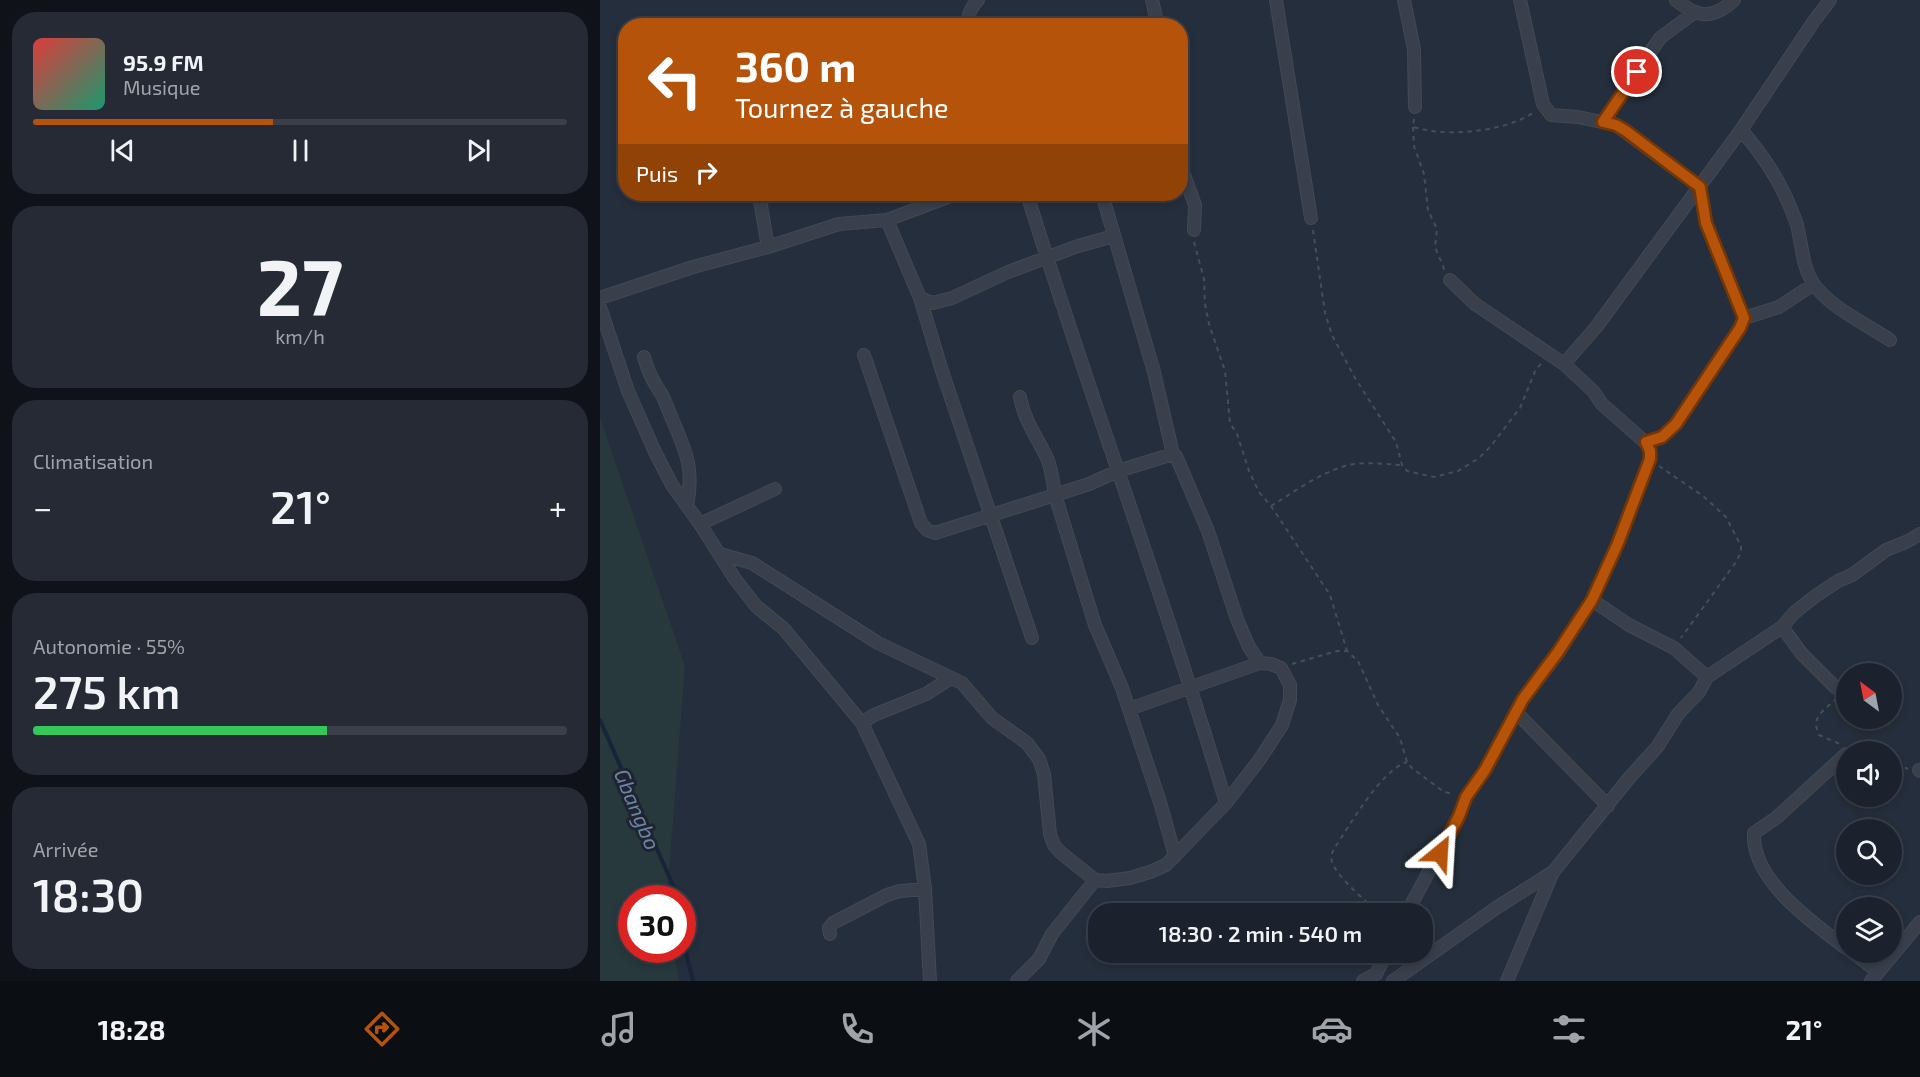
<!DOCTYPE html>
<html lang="fr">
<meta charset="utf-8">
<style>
:root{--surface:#1c222d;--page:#252a35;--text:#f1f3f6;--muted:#a0a4aa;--line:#3a3f49;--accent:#b45309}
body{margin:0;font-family:"Exo 2",sans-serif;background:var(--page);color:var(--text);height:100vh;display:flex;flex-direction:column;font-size:22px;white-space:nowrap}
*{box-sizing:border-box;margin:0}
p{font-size:20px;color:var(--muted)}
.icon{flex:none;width:33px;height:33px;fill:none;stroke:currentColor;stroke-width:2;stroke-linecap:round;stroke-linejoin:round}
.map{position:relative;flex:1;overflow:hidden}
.sheet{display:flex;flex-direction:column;gap:12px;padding:12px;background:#0f1319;width:600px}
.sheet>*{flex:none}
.top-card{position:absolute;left:18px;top:18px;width:570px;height:183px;border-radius:24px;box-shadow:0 3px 9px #0003,0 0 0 2px var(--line);background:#b45309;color:#fff;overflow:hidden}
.needle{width:39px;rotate:328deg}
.fabs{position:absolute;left:1236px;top:663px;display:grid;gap:12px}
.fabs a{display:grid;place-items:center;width:66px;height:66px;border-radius:50%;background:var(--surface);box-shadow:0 3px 9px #0003,0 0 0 2px var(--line);font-size:30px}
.speed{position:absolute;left:18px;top:885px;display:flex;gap:12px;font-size:30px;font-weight:700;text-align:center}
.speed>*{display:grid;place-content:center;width:78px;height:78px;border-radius:50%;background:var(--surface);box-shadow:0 3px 9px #0003,0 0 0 2px var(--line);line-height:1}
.speed .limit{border:9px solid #d22;background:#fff;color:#111}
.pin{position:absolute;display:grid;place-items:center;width:51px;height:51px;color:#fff;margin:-26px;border:3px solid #fff;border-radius:50%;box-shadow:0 2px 6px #0007}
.me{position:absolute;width:66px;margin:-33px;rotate:27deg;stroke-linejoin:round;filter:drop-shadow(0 0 4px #0008)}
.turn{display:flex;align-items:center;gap:21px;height:126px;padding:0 18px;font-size:27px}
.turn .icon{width:78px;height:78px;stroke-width:2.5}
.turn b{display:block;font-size:42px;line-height:51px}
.then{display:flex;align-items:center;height:57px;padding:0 18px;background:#0003;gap:12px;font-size:22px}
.big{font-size:45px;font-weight:600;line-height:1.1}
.sheet .widget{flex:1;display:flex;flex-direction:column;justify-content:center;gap:9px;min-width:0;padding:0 21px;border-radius:24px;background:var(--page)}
.sheet .dial{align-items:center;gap:0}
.dial b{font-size:78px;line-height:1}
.song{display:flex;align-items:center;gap:18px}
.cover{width:72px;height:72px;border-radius:9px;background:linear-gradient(135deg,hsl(0 70% 55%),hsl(160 70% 35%))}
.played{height:6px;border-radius:3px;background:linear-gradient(90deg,var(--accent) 45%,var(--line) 45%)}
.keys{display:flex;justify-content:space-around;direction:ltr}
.heat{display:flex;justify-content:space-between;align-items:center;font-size:33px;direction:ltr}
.charge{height:9px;border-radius:4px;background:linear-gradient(90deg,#34c759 55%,var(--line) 0)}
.trip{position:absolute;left:488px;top:903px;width:345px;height:60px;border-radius:24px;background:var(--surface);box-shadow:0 3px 9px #0003,0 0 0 2px var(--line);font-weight:600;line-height:60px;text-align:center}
.tabs{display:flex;height:96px;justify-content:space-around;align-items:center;background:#0b0e12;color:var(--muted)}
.tabs .icon{width:42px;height:42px}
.tabs .on{color:var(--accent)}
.tabs b{font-size:27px;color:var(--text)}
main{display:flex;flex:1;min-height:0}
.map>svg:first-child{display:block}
.green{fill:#27393d}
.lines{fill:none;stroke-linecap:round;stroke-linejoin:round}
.stream{stroke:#192439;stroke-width:4}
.minor-casing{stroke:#424955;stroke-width:14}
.path{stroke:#405255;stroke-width:2;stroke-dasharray:4.5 4.5;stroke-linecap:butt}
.minor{stroke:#39404c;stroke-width:12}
.route-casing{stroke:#753606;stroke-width:15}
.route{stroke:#b45309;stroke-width:10}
.labels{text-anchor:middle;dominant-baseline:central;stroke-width:6;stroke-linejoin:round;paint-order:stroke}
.water-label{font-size:21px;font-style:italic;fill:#7083a4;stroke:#1e2531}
</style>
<main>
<section class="sheet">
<div class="widget">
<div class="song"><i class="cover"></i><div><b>95.9 FM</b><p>Musique</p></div></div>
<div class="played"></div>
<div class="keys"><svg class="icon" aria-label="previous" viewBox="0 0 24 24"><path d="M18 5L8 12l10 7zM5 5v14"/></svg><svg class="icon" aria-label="pause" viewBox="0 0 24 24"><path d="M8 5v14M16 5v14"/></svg><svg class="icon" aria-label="next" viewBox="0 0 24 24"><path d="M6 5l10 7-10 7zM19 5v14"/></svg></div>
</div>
<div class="widget dial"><b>27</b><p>km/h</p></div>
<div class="widget"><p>Climatisation</p>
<div class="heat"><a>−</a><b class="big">21°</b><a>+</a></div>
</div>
<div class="widget"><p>Autonomie · 55%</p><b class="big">275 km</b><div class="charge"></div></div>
<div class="widget"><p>Arrivée</p><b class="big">18:30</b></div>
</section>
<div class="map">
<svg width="1320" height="981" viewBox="0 0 1320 981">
<rect width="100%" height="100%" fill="#252e3c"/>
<path class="green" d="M0,418L85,666L67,898H32V950H73L79,981H0Z"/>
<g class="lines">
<path class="stream" d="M0,720L75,890L76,898
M82,937L93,981"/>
<defs>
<path id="minor" d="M552,0L558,26
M676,0L711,218
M804,0L814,49L815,107
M920,0L943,104L951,115L978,117L1016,125L1100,187L1106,223L1144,318L1140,328L1076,424L1062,437L1046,443
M1076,0C1099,19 1113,19 1134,0
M368,26C367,15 371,8 378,0
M1003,122L1060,38L1095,12
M1141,130C1167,159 1185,189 1197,225C1202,244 1202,266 1213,283C1229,307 1266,324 1290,340
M580,164L595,205L594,230
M427,194C490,398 565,598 626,803
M502,194L554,372L573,454
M287,220L356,194
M168,247L239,224L287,220L320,298L333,303L352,298L408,272L478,246L514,236
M850,280L875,304L964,364
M0,298L93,267L168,247L159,194
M320,298L342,371L432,638
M0,307L28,391L55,452L72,485L100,524L135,579L156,606L184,629L262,723L319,844L325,889L330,981
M1144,318L1179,307L1214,284
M264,355L321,523L327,530L335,533L455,495C453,482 452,470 447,458C437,437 424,420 420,397
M44,357C49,374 53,381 62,395C66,403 69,412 73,421C87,454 94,469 87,506
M100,524L175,489
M120,554L152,563L278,643L362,683L392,718L427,743L439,759L444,774L450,834L454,845L460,852L495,880L507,881L530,878L550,872L566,865L626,803L660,759L682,725L690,700V685L681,668L671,664L660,663L529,709
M992,600L1029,625L1074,648L1107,677
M1182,627L1202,654L1235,687
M917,713L1008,806
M262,723L274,715L326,694L351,678
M1246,754L1176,818L1154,833C1151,880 1213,923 1246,948
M1319,770L1320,771
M575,856L560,802L522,688L495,625L455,495L489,484L518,471L573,454L576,456L608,531L637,619L649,647L660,663
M806,914L859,816L866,797L885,770L923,699L959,652L992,600L1018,543L1050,459V451L1046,443L1002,404L993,391L964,364L997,326L1141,130L1214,21L1230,0
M230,934L229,928L233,923L287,895L300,891L325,889
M1252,952L1278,972
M417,981L439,959L452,934L495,880
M763,981L776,974L787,952
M793,981L896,908L953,872L1030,777L1058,746L1078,714L1099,692L1107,677L1182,627L1194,613L1214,597L1238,581L1252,575L1286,550L1306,542L1320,534
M907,981L953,872
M1271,981L1320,922"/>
</defs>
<use href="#minor" class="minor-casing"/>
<path class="path" d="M814,119L813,127C823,129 832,132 842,132C868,134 912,128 934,112
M813,127L814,146L824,174L828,210L837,229L835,247L845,271
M713,230L725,313L732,335L755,378L796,442L802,465L807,471L834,477L858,471L879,458L890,447L920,408L936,369L942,363
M594,242L604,279L605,304L609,324L625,371L630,423L637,434L649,471L659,492L671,506L730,595L747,651
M1059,466L1103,496L1126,517L1141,546V552L1136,562L1081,638
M671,506C694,492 718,474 745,466C763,461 783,464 801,465
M692,664L737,651H747L758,661L778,705L800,738L807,762L812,768L844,792L854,794
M1237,698C1225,710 1210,716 1219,735L1240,744
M1254,746L1279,744L1288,752
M1292,756L1299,765L1308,769
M782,914C769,905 737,877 732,862C730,857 732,853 734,849C749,826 782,769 807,762"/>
<use href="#minor" class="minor"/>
</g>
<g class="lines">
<defs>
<path id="route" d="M840,853L859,816L866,797L885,770L923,699L958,652L992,600L1018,543L1050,459V451L1046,442L1062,437L1076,424L1140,328L1144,318L1106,223L1100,187L1026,131L1016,125L1003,122L1037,72"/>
</defs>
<use href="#route" class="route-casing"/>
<use href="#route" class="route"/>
</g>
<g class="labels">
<g class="water-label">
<text transform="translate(38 809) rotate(67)">Gbangbo</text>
</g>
</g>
</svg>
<div class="fabs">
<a><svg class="needle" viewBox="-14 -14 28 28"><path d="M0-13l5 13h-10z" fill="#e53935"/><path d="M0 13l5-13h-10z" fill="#a0a4aa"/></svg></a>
<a><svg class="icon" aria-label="sound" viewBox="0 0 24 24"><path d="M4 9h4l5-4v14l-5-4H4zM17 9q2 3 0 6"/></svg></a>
<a><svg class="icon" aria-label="search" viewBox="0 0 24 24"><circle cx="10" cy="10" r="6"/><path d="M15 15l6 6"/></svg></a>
<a><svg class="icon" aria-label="layers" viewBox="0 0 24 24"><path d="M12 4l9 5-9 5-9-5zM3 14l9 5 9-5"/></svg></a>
</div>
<div class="speed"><div class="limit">30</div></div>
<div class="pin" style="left:1037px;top:72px;background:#d93025"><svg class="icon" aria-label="arrive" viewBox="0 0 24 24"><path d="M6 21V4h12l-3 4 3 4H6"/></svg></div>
<svg class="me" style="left:840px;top:853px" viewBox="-20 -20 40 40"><path d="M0-17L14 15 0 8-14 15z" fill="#b45309" stroke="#fff" stroke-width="4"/></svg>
<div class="trip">18:30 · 2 min · 540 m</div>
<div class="top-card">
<div class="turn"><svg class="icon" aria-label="left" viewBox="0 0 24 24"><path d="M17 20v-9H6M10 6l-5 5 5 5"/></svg><div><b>360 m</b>Tournez à gauche</div></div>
<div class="then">Puis<svg class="icon" aria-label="right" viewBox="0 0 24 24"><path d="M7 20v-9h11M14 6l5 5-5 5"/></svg></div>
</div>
</div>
</main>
<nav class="tabs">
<b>18:28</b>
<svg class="icon on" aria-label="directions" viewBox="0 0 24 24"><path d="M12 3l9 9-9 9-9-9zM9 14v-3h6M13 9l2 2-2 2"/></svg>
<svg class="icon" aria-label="music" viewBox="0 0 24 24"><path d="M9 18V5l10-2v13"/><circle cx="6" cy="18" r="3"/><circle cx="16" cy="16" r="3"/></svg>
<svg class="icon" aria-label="phone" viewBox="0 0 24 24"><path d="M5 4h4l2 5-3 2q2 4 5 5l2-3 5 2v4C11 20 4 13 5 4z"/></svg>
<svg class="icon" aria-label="climate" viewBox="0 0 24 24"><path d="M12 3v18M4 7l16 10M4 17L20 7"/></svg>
<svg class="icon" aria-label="car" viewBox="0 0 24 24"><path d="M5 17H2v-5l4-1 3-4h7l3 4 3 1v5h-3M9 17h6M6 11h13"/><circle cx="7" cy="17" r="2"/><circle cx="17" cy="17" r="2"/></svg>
<svg class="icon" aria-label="filters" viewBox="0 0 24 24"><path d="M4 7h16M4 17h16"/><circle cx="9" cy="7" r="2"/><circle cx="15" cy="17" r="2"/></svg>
<b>21°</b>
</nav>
